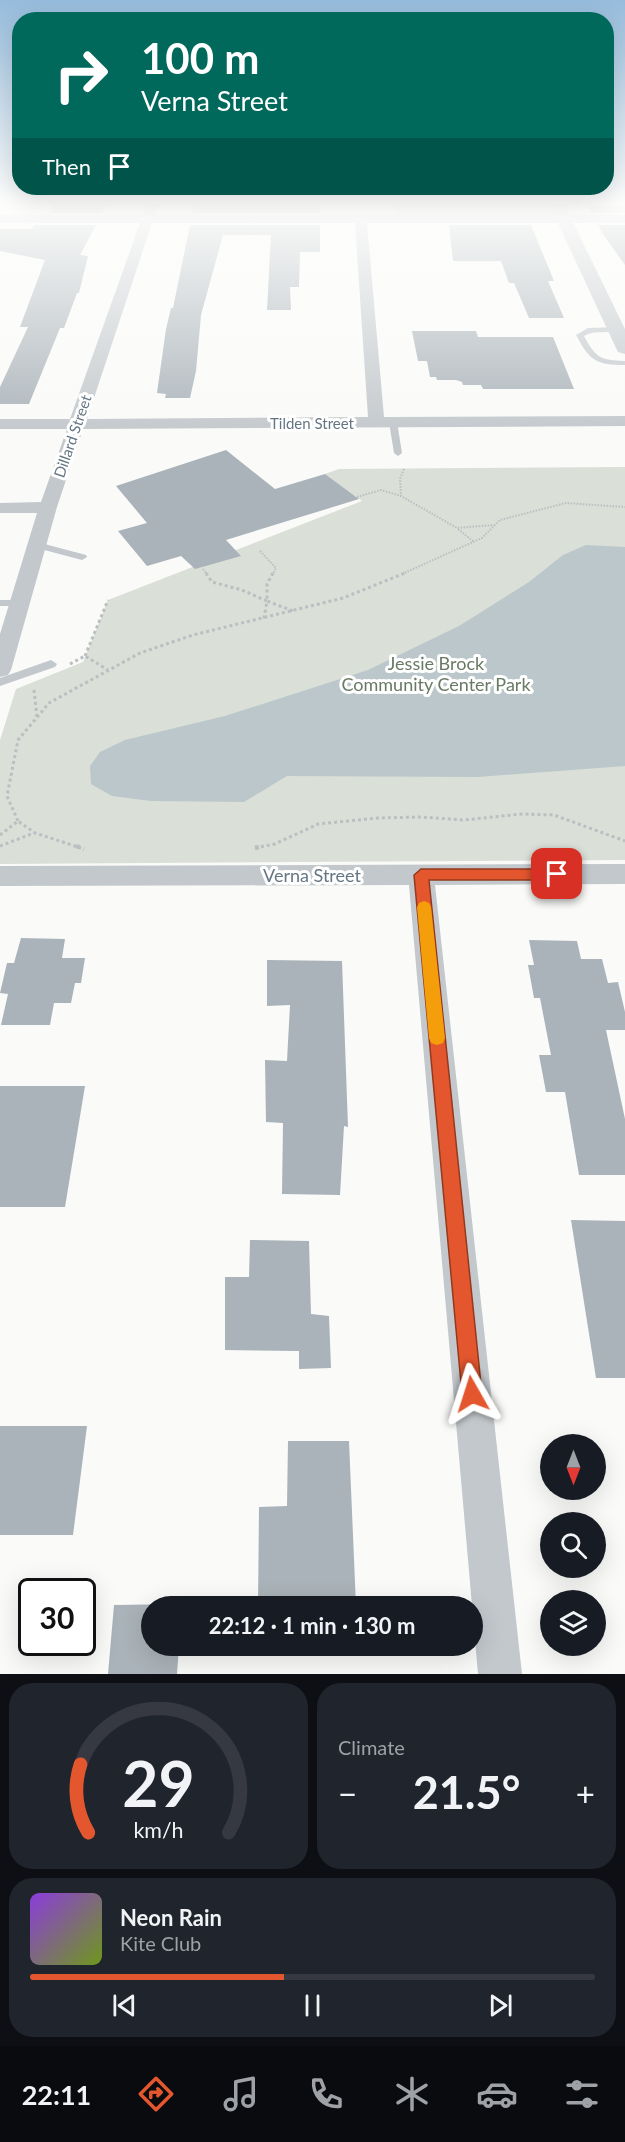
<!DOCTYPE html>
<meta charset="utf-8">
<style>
:root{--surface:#171b24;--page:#20242c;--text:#f1f3f6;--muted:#9ea1a6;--line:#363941;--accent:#e4572e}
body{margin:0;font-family:Lato,sans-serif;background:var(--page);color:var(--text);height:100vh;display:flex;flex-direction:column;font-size:22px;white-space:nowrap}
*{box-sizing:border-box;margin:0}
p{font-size:20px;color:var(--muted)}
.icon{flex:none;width:33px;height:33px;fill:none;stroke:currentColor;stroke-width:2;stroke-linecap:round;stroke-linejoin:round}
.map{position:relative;height:1674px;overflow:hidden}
.sheet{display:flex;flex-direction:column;gap:9px;padding:9px;background:#0d0f14;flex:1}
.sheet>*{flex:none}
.banner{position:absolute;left:12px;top:12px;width:602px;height:183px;border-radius:24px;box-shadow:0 6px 24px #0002;background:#00695c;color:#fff;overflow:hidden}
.needle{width:39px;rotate:180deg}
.controls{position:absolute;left:540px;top:1434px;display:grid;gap:12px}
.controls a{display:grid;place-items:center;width:66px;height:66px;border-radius:50%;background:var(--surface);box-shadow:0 6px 24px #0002;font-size:30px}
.speed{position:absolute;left:18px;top:1578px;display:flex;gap:12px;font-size:30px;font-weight:700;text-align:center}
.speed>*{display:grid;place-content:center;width:78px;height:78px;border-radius:50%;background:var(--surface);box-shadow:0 6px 24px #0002;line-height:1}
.speed .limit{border:3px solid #111;border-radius:9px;background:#fff;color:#111}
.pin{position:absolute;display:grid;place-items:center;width:51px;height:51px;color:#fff;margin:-26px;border-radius:12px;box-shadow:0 3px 9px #0006}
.me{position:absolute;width:66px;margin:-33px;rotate:354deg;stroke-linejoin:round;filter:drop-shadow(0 0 4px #0008)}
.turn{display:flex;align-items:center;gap:21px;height:126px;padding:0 30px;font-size:27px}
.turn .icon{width:78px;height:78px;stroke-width:2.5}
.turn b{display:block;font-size:42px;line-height:51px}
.then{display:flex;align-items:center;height:57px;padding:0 30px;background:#0003;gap:12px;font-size:22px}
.big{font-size:45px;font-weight:700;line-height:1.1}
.sheet .tile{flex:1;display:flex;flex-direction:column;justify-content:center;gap:9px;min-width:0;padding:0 21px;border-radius:24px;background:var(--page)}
.sheet .dial{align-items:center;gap:0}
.dial svg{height:156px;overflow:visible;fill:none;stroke:var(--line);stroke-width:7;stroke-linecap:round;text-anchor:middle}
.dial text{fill:var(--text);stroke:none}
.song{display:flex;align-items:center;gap:18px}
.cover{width:72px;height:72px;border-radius:9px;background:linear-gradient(135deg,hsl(270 70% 55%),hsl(80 70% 35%))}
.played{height:6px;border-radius:3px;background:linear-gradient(90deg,var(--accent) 45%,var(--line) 45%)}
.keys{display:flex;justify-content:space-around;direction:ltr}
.heat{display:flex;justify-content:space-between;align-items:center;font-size:33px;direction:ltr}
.sheet .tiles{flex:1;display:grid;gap:9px;grid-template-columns:1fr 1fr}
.tile:last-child{grid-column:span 2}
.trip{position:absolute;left:141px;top:1596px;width:342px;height:60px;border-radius:30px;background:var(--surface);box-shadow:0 6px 24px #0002;font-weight:700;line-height:60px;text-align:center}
.tab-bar{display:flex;height:96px;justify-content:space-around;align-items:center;background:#090b0e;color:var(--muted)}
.tab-bar .icon{width:42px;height:42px}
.tab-bar .active{color:var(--accent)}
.tab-bar b{font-size:27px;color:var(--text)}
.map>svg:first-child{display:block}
.green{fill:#dadfd7}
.water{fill:#bbc7cb}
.building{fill:#aab3b9}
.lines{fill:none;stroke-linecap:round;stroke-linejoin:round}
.path-far2{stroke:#bbbfc2;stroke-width:2;stroke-dasharray:1.5 1.5;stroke-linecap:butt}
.path-far1{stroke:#bbbfc2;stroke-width:3;stroke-dasharray:3 3;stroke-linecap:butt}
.path{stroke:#bbbfc2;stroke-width:4.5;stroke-dasharray:4 4;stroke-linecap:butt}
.service{fill:#c3c8cc;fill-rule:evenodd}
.minor{fill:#c3c8cc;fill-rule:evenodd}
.tertiary{fill:#c3c8cc;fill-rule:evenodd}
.route{fill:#e4572e;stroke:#94391e;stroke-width:1.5}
.slow{fill:#f59e0b}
.labels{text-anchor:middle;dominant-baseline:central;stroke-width:6;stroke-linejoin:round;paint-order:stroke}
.far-street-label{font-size:15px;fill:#657683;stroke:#fff}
.park-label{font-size:18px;fill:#687a64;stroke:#fff}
.street-label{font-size:18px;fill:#657683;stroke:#fff}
</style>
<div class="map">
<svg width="625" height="1674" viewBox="0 0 625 1674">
<rect width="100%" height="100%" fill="#fafaf8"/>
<path class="green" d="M393,204H550L555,216L395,217Z
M625,467V860L0,864V740L16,689L83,662L108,600L362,501L325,474L339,469Z"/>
<path class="water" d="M586,545L625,547V766L478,777L287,776L244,802L151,801L112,796L91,784L90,766L100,752L125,740L225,716L368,670L459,626L529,582L563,555Z"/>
<path class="building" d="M55,204H107L102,213H51Z
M194,204H321L320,213H192Z
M591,204H625V213H591L587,205Z
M34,225H96L80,255L88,256L79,293H77L64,328H60L29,404H0V387L28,327H20L45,260L0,251V229H32Z
M190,225H320V252H300L299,287H290L291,310H267L271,235H223L201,315L196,371L190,398H165L166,394L157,393L166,329L171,308H173Z
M449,225H531L554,281H548L564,318H529L514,283H509L501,261H453Z
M598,225H625V265L603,234Z
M412,331H476L478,337H553L574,389H483L481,385H463L462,382L456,380H437L436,377H430L427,361H418Z
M226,450L275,489L325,474L359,499L226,540L241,556L195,569L181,556L147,566L118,531L147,523L116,486Z
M21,938L65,939L62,958H85L81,983H75L71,1003H54L50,1025H1L8,994L0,993L7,963H14Z
M529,940L577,941L581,959H602L608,983L618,982L625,1012V1030H606L625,1119V1175H579L565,1092H546L539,1055H551L540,998H534L528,965H534Z
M267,960L342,961L348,1127L344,1126L340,1195L282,1194L283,1123L266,1122L265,1060L287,1061L290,1005L267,1006Z
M0,1086H85L65,1207H0Z
M571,1220L625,1221V1378H596Z
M250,1240L309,1241L311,1314L329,1316L331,1368L299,1369V1351L225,1350V1277H249Z
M0,1426H87L73,1535H0Z
M288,1441H349L356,1606H258L259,1507L287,1506Z
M181,1604V1606H152V1646H179L177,1674H108L114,1605Z"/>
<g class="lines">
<path class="path-far2" d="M404,469L400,479L401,496L457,528L494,525
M357,497L381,490L401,496
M458,529L474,542
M260,551L276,568L273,574
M203,569L207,574
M402,574L482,538L500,520L566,503L625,507"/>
<path class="path-far1" d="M206,573L212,582L242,590L267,601L264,619
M273,573L267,584V601L293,611
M85,656L108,600
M70,664L85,656L108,670
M34,690L37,717
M18,821L7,796L18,740L49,703L140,653L193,635L343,598L405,573
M0,835L18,821L35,833L81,848
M0,846L34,833
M255,848L275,844L318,824L378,818L421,817L464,820L522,814L554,815L625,841"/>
<path class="path" d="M76,846L84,849
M255,848L263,846"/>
<path class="service" d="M619,327L620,329C609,335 595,329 584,336C596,358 600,360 625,361V365C596,365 590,361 576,335L588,328Z
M393,419L397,422L402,453L398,456L394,453L389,422Z
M37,542L86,555L87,557L82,560L33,547L32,545Z
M0,600H20L25,603L20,606H0Z
M51,660L57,664L55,667L0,686V678Z"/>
<path class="minor" d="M147,204L158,205L154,215H625V223H367L384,417L625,416V426L83,429L57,507L11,670L8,675L0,677V634L37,513H0V503L41,502L67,429H0V419H70L140,223H0V215H143ZM152,223H355L368,417L87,419Z
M625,864V884L435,885L522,1674H478L409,885L0,886V866Z"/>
<path class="tertiary" d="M549,204H564L625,329V354L618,352L616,348Z"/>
</g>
<linearGradient id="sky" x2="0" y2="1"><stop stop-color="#96bcdc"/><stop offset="0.46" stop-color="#fdfdfc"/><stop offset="1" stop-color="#fdfdfc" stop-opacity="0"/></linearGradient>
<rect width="625" height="439" fill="url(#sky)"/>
<path class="route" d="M421,869H557L564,874L557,880H429L482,1394L480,1402L472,1405L465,1402L462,1394L414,875Z"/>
<path class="slow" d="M424,901L429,903L431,907L445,1038L443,1043L437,1045L431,1043L429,1038L417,907L419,903Z"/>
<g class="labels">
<g class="far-street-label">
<text x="312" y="423">Tilden Street</text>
<text transform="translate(72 436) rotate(-71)">Dillard Street</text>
</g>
<g class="park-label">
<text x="436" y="663">Jessie Brock<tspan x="436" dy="21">Community Center Park</tspan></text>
</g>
<g class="street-label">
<text x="312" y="875">Verna Street</text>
</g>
</g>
</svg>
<div class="controls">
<a><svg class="needle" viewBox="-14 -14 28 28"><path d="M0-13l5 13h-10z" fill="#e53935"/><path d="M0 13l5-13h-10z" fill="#9ea1a6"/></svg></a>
<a><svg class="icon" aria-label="search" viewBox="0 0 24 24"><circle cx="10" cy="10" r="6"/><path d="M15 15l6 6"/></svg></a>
<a><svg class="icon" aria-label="layers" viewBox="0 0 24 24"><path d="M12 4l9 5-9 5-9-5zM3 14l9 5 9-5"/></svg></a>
</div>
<div class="speed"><div class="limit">30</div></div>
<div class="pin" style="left:557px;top:874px;background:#d93025"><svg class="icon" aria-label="arrive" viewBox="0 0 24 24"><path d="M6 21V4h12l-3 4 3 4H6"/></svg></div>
<svg class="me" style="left:472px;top:1394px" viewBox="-20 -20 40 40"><path d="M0-17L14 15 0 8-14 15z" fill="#e4572e" stroke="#fff" stroke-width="4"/></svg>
<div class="trip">22:12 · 1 min · 130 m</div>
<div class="banner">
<div class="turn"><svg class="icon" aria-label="right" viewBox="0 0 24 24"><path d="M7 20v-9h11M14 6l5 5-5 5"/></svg><div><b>100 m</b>Verna Street</div></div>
<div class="then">Then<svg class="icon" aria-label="arrive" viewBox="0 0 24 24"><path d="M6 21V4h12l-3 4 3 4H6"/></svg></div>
</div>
</div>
<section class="sheet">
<div class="tiles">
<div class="tile dial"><svg viewBox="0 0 100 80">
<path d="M14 69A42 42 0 1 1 86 69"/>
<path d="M14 69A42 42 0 0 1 10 34" stroke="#e4572e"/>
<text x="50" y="56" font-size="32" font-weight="700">29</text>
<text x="50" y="72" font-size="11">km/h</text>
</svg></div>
<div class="tile"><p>Climate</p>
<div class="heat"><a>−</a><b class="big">21.5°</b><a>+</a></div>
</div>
<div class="tile">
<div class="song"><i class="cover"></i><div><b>Neon Rain</b><p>Kite Club</p></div></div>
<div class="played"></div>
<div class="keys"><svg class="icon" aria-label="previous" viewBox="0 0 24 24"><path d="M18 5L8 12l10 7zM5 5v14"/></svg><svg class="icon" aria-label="pause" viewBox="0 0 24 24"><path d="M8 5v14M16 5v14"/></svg><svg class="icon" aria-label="next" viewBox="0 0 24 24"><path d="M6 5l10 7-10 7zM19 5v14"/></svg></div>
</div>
</div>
</section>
<nav class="tab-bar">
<b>22:11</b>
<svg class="icon active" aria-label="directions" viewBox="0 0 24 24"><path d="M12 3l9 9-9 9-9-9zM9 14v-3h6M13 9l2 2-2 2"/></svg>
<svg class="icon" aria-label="music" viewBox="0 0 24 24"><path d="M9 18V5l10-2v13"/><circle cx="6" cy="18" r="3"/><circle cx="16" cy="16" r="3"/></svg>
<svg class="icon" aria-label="phone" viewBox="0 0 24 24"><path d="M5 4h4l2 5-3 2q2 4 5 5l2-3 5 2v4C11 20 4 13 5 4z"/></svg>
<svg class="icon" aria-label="climate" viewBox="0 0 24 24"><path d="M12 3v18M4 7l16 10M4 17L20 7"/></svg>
<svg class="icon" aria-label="car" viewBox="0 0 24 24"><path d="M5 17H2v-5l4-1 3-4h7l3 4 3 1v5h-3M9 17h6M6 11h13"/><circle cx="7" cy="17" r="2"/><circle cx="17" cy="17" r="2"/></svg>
<svg class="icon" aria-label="filters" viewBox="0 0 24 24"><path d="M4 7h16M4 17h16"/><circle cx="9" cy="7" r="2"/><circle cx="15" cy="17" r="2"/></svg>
</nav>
